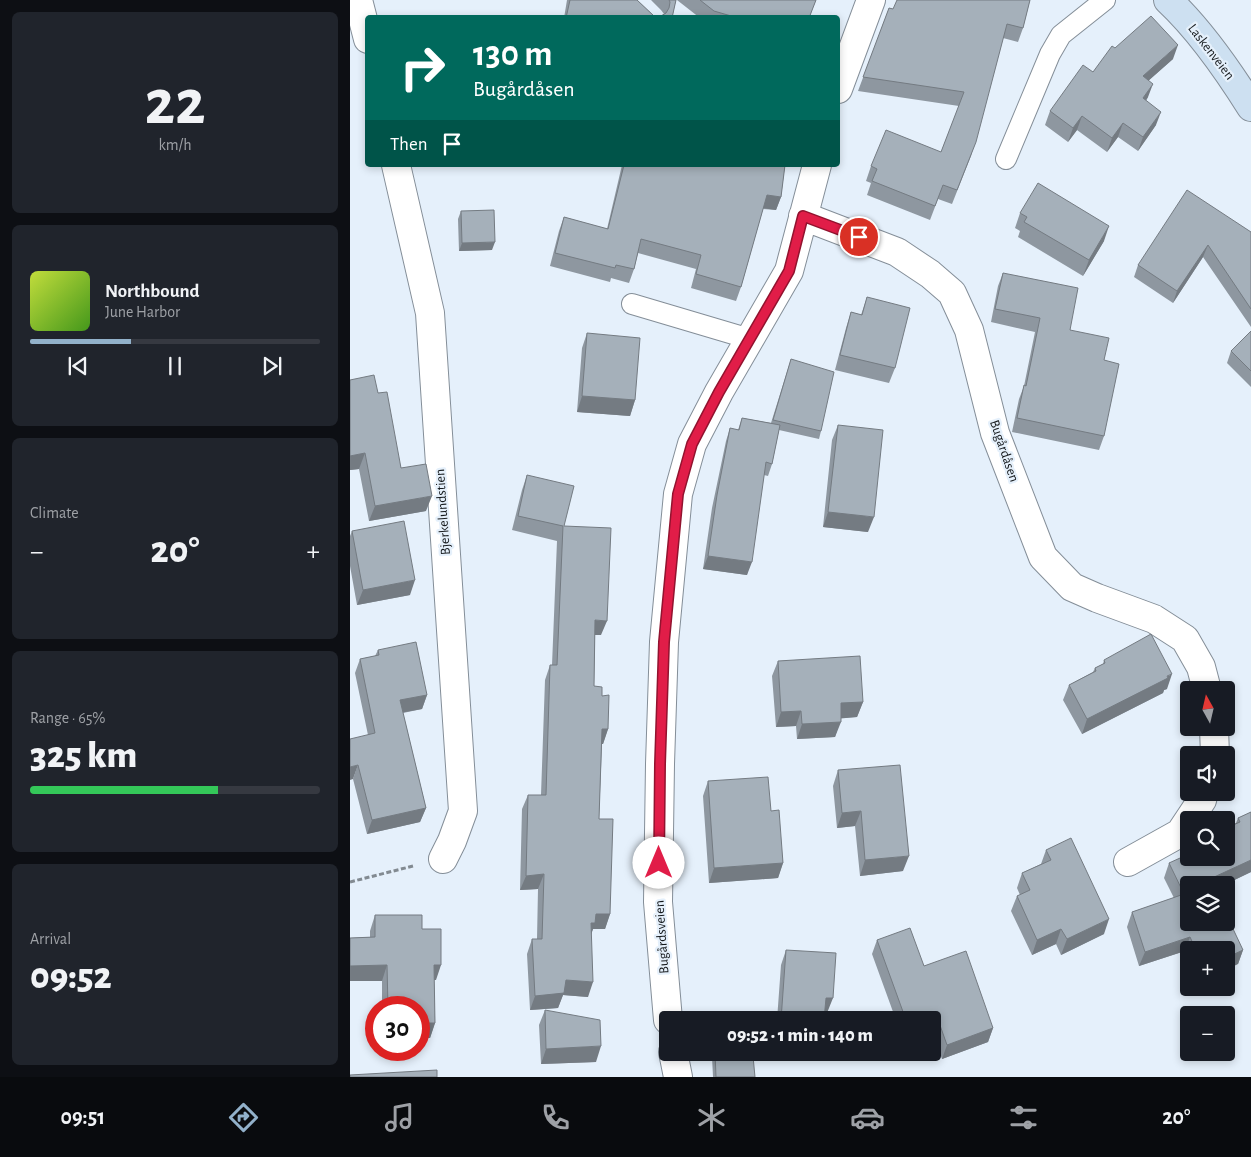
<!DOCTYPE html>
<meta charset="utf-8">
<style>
:root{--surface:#171b24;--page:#20242c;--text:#f1f3f6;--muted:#9ea1a6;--line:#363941;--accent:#92b1ca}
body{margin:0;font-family:"Alegreya Sans",sans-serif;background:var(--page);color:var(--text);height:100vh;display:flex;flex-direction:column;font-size:19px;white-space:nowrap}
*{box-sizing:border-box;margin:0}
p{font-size:16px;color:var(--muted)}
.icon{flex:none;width:28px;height:28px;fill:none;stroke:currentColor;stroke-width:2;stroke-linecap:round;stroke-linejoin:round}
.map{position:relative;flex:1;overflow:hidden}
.details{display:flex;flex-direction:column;gap:12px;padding:12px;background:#0d0f14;width:350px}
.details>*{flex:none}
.hud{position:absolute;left:15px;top:15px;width:475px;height:152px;border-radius:5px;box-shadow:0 2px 8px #0003;background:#00695c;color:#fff;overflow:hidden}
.needle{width:32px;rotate:352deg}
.fabs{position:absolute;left:830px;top:681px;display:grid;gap:10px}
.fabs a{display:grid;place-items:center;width:55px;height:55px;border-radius:5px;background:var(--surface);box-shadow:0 2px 8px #0003;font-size:25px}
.speed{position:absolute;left:15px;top:996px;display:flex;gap:10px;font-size:25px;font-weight:700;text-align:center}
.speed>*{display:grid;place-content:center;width:65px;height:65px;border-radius:50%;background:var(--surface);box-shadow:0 2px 8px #0003;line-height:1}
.speed .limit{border:8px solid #d22;background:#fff;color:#111}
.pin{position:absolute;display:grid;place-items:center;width:42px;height:42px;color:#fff;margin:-21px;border:2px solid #fff;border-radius:50%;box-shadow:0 1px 5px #0007}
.me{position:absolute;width:55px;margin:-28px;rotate:0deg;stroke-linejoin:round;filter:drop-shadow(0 0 4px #0008)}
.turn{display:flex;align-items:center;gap:18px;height:105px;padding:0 25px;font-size:22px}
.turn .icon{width:65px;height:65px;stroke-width:2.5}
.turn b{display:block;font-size:35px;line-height:42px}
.then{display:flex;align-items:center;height:48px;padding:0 25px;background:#0003;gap:10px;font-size:19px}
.big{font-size:38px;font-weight:800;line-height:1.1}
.details .widget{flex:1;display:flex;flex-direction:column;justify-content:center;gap:8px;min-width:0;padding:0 18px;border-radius:8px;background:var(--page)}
.details .dial{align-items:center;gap:0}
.dial b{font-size:65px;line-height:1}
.song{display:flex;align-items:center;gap:15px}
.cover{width:60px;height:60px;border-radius:8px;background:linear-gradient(135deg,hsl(70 70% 55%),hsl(100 70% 35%))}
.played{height:5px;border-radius:2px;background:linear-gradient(90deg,var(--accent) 35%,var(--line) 35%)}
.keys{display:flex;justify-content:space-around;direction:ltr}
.heat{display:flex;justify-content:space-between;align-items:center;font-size:28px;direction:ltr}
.charge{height:8px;border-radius:4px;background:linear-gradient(90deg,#34c759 65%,var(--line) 0)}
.trip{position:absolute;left:309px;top:1011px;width:282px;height:50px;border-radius:5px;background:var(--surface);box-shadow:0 2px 8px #0003;font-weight:800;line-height:50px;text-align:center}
.menu{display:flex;height:80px;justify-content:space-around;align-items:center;background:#090b0e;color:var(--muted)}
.menu .icon{width:35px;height:35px}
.menu .selected{color:var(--accent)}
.menu b{font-size:22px;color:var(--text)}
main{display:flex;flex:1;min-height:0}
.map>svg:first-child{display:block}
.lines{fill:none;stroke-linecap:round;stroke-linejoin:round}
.lane-casing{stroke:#848e98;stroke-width:22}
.street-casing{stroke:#848e98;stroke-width:30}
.secondary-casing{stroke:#848e98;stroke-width:30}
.path{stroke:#828a91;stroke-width:3;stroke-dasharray:5 2.5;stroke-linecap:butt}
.lane{stroke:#fff;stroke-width:20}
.street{stroke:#fff;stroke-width:28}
.secondary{stroke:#cde0f1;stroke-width:28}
.wall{fill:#8e97a0}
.shaded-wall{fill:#747b82}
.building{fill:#a5b0ba;stroke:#747b82}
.route-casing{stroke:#92132f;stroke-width:12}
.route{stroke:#e11d48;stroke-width:9}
.labels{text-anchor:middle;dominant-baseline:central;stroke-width:4.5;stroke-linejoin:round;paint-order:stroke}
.street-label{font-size:14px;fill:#15191c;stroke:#e5f0fb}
</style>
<main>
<section class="details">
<div class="widget dial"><b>22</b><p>km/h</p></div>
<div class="widget">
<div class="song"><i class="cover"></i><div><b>Northbound</b><p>June Harbor</p></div></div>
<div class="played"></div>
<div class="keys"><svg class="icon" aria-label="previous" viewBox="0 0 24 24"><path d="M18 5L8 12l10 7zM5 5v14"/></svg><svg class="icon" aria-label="pause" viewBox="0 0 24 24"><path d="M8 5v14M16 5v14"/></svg><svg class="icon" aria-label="next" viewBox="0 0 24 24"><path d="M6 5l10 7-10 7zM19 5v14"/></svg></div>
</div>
<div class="widget"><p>Climate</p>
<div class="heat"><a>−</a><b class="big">20°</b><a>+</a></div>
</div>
<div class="widget"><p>Range · 65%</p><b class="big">325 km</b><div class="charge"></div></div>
<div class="widget"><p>Arrival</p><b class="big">09:52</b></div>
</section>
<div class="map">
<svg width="901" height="1077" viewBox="0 0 901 1077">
<rect width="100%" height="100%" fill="#e5f0fb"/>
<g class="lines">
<defs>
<path id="lane" d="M656,159L700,54L711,35L755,0
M282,304L400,339"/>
<path id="street" d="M8,0L18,39
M488,89L521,0
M46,165L80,313L113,811L102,841L93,859
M453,216L547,252L580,274L602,293L619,330L645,433L693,557L722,587L747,598L804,619L835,639L851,667L857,690
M864,728L865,755
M778,862L830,833L852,800L854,792
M318,1020L308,902L310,764L314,642L328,494L342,444L369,392L439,271L467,165
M323,1052L328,1077"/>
<path id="secondary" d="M818,0C848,28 879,72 901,107"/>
</defs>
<use href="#lane" class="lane-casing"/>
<use href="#street" class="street-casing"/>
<use href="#secondary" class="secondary-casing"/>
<path class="path" d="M0,882L63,866"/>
<use href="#lane" class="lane"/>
<use href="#street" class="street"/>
<use href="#secondary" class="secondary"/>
</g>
<path class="wall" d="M217,0H287L304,16H311L314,14L311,10L301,0H326L322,18H214Z
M327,0H466L459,18H350Z
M680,0L673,28L668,42L653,38L621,156L602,204L588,199L580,220L517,195L521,183L516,181L521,166L591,152L609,106L508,91L539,8L543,9Z
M765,48L823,59L799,80L798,97L796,101L806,125L788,151L768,137L757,152L727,130L718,142L695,125L700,111L743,72Z
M272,165H435L431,197L426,210L413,209L391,287L386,301L341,288L346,269L288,253L284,269L279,283L261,278L260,282L200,266L209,231L214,217L257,229Z
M111,211L142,250L109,251L108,219Z
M670,213L754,241L733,276L668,237L670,231L665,228Z
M901,232V327L853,257L823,303L784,277L788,265Z
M653,273L720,330L754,360V436L749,450L662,432L669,399L674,386L685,332L641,322L648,286Z
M517,297L545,368L539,383L485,370L496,328L501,312L511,315Z
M901,331V387L877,363L881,351Z
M237,333L285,400L280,416L227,412L232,348Z
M441,359L471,431L469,439L429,430L422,464L418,476L414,475L397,575L353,569L362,508L376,441L380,428L388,430L392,418L421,423Z
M0,380L28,393L51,468L76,511L19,521L9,469L0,470Z
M488,425L518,532L473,527L482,440Z
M177,475L214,526L251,635H245L244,686L252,696L258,729L253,744H252L249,819L260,914L255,929H243L241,934L238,997L213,995L208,1008L180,1010L177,954L182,939H187L188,889L170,890L172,809L178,795H191L195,680L200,665H202L207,541L162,530L172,490Z
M2,531L60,595L7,605L0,566V536Z
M28,650L77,695L72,709L53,713L76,808L70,822L17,834L3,779L18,735L5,673L10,659L25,656Z
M754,660L817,689L814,690L813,693L732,734L713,700L719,685L743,672L745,668L753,664Z
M428,661L513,702L507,717L491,718L485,737L447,739L446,726L426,727L422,676Z
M488,770L553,871L510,876L505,826L487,828L483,786Z
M358,781L421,811L433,863L428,878L359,883L353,796Z
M901,812V872L874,885H839L893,950L888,964L876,950H839V960L835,951L789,966L777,927L782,912L824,898L814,878L819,863L839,858L886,823L888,818Z
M696,850L754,934L711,955L706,944L682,955L661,911L667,896L670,895L667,888L672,873L691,864Z
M25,915L72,929L86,980H84L85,1023L80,1038L69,1008H32V981H0V938L20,937V931Z
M527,940L574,966L643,1028L638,1042L592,1059L582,1032V1020H546L522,954Z
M436,950L477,1013H475L474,1020H427L431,965Z
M195,1010L246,1062L191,1064L189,1025Z
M364,1052H385L405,1077H363L362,1057Z"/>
<path class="shaded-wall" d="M828,45L823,59L788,90L793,76Z
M803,84L798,97L788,112L793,98Z
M811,112L806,125L788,151L793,137Z
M732,116L727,130L718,142L723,128Z
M773,123L768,137L757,152L762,138Z
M417,195L431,197L426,210L412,208Z
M759,226L754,241L733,276L739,260Z
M145,242L142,250L109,251L112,243Z
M858,245L853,257L823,303L827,291Z
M232,396L285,400L280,416L227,412Z
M15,453L9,469L0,470V456Z
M82,496L76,511L19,521L25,506Z
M478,512L524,517L518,532L473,527Z
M358,556L402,562L397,575L353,569Z
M65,580L60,595L7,605L13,590Z
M245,620L257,621L251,635H240Z
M822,674L817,689L814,690L813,693L732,734L737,719Z
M77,695L72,709L44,714L50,700Z
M513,702L507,717L485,719L491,703Z
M451,711L446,726L426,727L431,712Z
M491,722L485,737L447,739L452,724Z
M252,729H258L253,744H247Z
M8,765L3,779L0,780V767Z
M76,808L70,822L17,834L22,820Z
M511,811L505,826L487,828L492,813Z
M559,856L553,871L510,876L515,860Z
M901,860V872L874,885H860L862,878Z
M433,863L428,878L359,883L364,868Z
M194,874L188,889L170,890L176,876Z
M246,914H260L255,929H243L240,938L241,923Z
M759,919L754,934L711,955L717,939Z
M711,929L706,944L682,955L687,940Z
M840,937L835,951L789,966L795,952Z
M893,950L888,964L876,970V958Z
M37,965L32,981H0V966Z
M84,965H91L86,980H78Z
M216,980L243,982L238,997L213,995L208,1008L180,1010L185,996Z
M476,998H483L477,1013H470Z
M586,1014L582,1024V1020H569Z
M69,1023H85L80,1038H69Z
M643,1028L638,1042L592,1059L597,1045Z
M251,1046L246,1062L191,1064L196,1049Z"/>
<path class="building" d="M220,0H287L304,16H311L316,13L319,8L320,2L319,0H326L322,18H216Z
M350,0H466L459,18H388L364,11Z
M547,0H680L673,28L657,24L626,142L607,190L593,185L585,206L522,181L527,169L521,166L536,130L591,152L614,92L513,77L539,8L543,9Z
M801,16L828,45L793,76L803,84L793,98L811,112L793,137L773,123L762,138L732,116L723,128L700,111L733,65L743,72L762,46L765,48Z
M274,165H435L431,197L417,195L391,287L346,274L351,255L291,239L284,269L266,265L265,268L205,253L214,217L258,229Z
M688,183L759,226L739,260L674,222L677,217L670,213Z
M837,190L901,232V309L858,245L827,291L788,265Z
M144,210L145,242L112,243L111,211Z
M653,273L728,288L720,330L759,338L754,360L769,364L754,436L667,418L674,385L676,386L690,318L645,309Z
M517,297L560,308L545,368L490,355L501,312L512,315Z
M901,331V371L881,351Z
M237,333L290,338L285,400L232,396Z
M441,359L484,372L471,431L423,420Z
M24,375L28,393L37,392L51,468L76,464L82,496L25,506L15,453L0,456V380Z
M392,418L430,425L422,464L416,462L402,562L358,556L367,495L380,428L389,430Z
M488,425L533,430L524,517L478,512Z
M177,475L224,486L214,526L261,528L257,621L245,620L244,686L252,687V696L259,695L258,729H252L249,819H263L260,914H246L245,923H241L243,982L216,980L214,993L185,996L182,939H192L194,874L176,876L178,795H196L200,665H207L213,526L168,516Z
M54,521L65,580L13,590L2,531Z
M801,634L822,674L817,676L818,678L737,719L719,685L746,671L745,668L755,663L754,660Z
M66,642L77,695L50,700L76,808L22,820L8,765L0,767V739L25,733L10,659L29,655L28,650Z
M510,656L513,702L491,703V722L452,724L451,711L431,712L428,661Z
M550,765L559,856L515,860L511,811L492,813L488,770Z
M418,777L421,811L429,810L433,863L364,868L358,781Z
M901,812V860L862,878L866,885H839V922H876V914L893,950L876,958V950H846L840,937L795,952L782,912L834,894L819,863L839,854V858H876V828L890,822L888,818Z
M721,838L759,919L717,939L711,929L687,940L667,896L680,890L672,873L701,860L696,850Z
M25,915H72V929H91V965H84L85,1023H69V1008H38L37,965L0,966V938L25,937Z
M560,928L574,966L616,951L643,1028L597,1045L586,1014L569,1020H556L527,940Z
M436,950L486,953L483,998H476L474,1020H431Z
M195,1010L250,1020L251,1046L196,1049Z
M365,1052H385L403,1056L405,1077H366Z
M87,1070V1077H0V1075Z"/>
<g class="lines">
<defs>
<path id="route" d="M309,863L310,764L314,642L328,494L342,444L369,392L439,271L453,216L509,237"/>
</defs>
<use href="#route" class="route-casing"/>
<use href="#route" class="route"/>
</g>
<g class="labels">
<g class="street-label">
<text transform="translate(861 52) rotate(52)">Laskenveien</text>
<text transform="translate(654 451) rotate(71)">Bugårdåsen</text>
<text transform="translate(93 512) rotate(-94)">Bjerkelundstien</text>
<text transform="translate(312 937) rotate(-94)">Bugårdsveien</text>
</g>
</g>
</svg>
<div class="fabs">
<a><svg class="needle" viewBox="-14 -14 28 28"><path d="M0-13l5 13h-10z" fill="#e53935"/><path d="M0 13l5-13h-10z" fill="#9ea1a6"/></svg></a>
<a><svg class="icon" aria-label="sound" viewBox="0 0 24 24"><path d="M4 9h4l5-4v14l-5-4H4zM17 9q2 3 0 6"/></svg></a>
<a><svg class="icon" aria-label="search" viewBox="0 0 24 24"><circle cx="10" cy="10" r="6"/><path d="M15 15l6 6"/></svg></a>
<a><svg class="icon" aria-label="layers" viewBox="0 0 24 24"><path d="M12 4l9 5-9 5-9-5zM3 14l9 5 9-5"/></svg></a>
<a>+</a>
<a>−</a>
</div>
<div class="speed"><div class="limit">30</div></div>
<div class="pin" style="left:509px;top:237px;background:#d93025"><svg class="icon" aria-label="arrive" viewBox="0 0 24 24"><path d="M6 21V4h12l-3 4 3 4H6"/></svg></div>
<svg class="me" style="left:309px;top:863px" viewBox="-20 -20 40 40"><circle r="19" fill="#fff"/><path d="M0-13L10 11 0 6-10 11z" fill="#e11d48"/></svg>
<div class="trip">09:52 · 1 min · 140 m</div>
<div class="hud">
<div class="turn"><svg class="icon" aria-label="right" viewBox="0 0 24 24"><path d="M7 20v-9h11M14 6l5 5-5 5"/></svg><div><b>130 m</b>Bugårdåsen</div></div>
<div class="then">Then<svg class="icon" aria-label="arrive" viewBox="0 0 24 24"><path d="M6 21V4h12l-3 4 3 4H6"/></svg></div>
</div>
</div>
</main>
<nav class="menu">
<b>09:51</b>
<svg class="icon selected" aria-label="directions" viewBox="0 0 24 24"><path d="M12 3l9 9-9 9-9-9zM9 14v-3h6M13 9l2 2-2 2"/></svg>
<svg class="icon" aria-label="music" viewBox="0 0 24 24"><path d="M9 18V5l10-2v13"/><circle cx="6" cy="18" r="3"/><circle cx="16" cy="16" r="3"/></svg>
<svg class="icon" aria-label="phone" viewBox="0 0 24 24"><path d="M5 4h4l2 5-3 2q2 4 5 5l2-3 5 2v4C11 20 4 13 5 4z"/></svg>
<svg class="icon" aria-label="climate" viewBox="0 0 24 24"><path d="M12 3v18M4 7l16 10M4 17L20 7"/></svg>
<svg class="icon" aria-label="car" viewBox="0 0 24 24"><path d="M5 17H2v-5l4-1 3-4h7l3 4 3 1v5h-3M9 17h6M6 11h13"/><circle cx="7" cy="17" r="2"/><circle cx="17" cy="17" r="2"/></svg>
<svg class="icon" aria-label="filters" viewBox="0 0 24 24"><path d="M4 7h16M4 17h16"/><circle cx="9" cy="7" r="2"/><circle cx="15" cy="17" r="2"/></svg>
<b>20°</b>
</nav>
